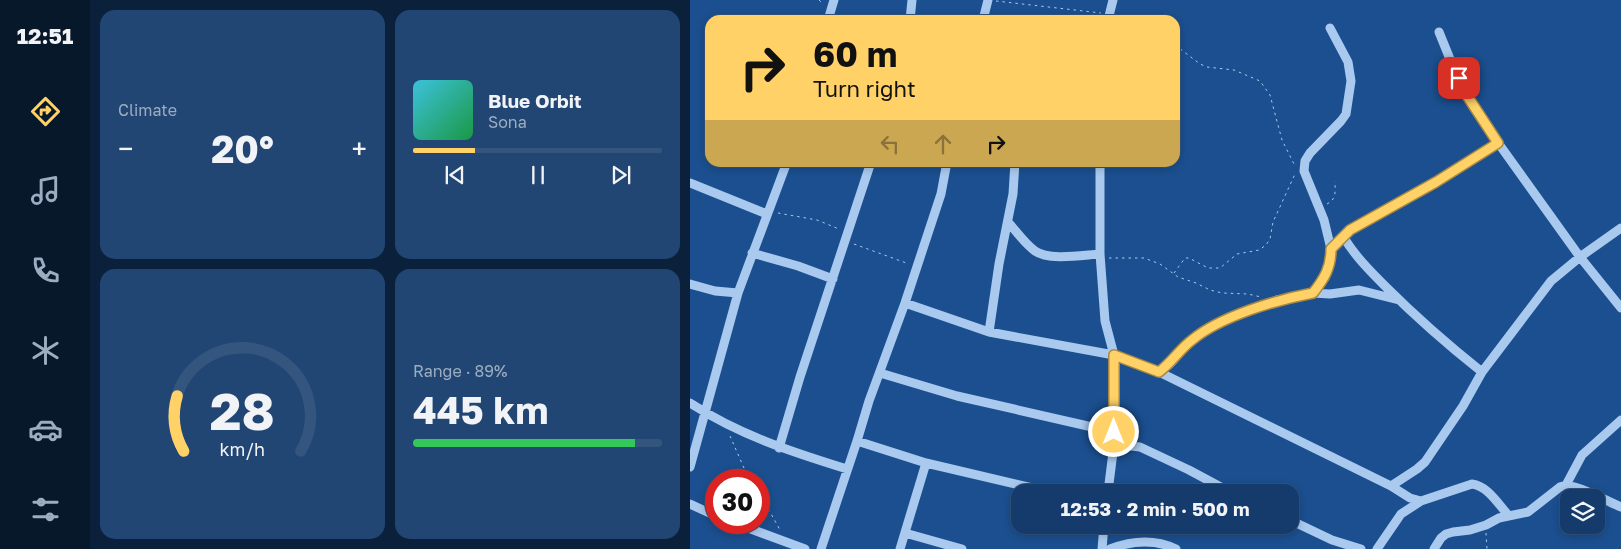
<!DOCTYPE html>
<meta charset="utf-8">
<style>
:root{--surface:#143b6b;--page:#214673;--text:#f1f3f6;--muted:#9dadc1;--line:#33557e;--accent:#ffd166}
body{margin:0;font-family:"Golos Text",sans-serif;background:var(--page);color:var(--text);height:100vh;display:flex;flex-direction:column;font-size:19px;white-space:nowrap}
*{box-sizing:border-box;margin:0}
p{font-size:16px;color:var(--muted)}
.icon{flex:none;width:28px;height:28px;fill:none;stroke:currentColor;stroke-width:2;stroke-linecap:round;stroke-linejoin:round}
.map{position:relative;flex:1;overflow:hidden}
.details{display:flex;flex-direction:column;gap:10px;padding:10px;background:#0b203b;width:600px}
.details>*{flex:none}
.hud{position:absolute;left:15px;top:15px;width:475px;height:152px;border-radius:15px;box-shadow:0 2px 8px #0003,0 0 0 1px var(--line);background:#ffd166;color:#111;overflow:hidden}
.buttons{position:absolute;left:870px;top:489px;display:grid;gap:10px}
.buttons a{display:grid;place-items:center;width:45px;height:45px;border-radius:10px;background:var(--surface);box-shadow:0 2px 8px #0003,0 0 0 1px var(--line);font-size:25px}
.speed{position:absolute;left:15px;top:469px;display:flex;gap:10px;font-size:25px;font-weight:700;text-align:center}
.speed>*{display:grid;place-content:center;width:65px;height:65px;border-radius:50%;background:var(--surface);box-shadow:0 2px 8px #0003,0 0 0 1px var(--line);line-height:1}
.speed .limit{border:8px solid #d22;background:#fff;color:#111}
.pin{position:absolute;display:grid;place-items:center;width:42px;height:42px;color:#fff;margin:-21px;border-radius:10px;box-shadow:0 2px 8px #0006}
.me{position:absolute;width:55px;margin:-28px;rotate:0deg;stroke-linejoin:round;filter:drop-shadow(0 0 4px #0008)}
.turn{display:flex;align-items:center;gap:18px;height:105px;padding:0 25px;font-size:22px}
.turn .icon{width:65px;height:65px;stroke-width:2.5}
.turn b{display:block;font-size:35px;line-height:42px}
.lanes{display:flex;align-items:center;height:48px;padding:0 25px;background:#0003;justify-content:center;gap:25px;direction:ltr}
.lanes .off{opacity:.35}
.big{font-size:38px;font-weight:700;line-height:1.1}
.details .widget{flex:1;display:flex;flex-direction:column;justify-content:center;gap:8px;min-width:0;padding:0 18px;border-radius:15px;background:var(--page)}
.details .dial{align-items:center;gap:0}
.dial svg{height:130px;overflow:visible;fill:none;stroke:var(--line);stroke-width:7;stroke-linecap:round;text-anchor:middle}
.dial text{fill:var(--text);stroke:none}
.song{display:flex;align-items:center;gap:15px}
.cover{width:60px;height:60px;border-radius:8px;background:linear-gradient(135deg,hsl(190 70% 55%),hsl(140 70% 35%))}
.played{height:5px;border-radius:2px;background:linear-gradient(90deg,var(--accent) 25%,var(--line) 25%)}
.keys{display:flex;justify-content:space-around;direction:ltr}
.heat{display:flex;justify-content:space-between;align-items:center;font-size:28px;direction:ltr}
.charge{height:8px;border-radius:4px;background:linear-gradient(90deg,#34c759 89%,var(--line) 0)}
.details .tiles{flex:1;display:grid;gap:10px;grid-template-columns:repeat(2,1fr)}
.trip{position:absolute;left:321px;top:484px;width:288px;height:50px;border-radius:15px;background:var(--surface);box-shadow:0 2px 8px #0003,0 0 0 1px var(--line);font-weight:700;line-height:50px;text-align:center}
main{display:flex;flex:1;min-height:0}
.tab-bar{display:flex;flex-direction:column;width:90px;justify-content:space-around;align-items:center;background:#08182b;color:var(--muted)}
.tab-bar .icon{width:35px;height:35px}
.tab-bar .on{color:var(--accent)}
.tab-bar b{font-size:22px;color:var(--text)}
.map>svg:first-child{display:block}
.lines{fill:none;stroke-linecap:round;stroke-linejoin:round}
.path{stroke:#a9c9ee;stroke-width:1;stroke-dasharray:2.5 4;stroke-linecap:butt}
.minor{stroke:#a9c9ee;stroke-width:9}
.route-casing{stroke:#a68842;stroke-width:12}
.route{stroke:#ffd166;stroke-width:9}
</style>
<main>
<nav class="tab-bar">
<b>12:51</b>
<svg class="icon on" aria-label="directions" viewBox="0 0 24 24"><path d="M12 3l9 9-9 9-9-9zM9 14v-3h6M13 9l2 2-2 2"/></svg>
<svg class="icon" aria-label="music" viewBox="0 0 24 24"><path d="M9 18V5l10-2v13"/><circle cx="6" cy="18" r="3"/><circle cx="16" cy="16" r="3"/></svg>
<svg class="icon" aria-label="phone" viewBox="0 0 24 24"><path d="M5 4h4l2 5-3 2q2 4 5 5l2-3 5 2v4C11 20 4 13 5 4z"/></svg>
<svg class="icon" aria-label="climate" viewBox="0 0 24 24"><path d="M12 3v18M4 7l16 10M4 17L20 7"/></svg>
<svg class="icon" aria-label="car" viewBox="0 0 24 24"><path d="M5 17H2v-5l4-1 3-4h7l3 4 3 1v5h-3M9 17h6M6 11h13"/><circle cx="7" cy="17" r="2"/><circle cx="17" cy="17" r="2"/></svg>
<svg class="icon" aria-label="filters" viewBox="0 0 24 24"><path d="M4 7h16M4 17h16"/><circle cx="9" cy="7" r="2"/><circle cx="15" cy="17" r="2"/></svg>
</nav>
<section class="details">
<div class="tiles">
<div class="widget"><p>Climate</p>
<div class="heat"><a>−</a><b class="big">20°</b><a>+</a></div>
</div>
<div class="widget">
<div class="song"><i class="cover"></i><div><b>Blue Orbit</b><p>Sona</p></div></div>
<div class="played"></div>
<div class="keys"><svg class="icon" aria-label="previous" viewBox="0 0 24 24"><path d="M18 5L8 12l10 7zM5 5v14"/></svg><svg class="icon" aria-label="pause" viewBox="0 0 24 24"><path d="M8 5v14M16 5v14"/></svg><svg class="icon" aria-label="next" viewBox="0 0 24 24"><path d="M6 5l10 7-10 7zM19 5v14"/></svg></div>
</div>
<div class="widget dial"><svg viewBox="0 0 100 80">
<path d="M14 69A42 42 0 1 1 86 69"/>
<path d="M14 69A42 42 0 0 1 10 35" stroke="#ffd166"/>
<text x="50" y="56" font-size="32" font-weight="700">28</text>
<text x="50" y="72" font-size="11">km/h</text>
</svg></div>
<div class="widget"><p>Range · 89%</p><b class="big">445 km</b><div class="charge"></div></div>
</div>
</section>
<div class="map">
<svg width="931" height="549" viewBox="0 0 931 549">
<rect width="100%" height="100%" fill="#1b4f8f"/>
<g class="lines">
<path class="path" d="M129,0L133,4
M306,1L411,13
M428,16L441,20
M485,45L510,64L517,67L544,70L570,81L580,95L592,140L605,166
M637,204C647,199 645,191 645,181
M88,213L127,220L149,229
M164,244L219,264
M419,258H454L470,264L488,277L506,283L520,290L532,293L558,294L571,297
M484,273L495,258H499L518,268H530L547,254L569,250L576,245L580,239L583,222L605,174
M40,436L54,468L62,480
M69,492L90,530
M796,533L797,549"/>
<path class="minor" d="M138,20L144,0
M220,20L222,0
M293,20L298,0
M418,20L423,0
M749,32L773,91L791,119L890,257L931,308
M410,162V254L415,321L424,355V444L418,492
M0,183L77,214
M318,222C326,231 335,244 345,251C359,261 393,255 410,254
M653,236C664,255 680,271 695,286C726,317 758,345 792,372
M641,249L659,230L746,182L808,143
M62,253L108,266L143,279
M0,284L25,291L48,293
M623,293L635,278L638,270L641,259V249L634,220L614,171L615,161L620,153L651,121L656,114L661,81L658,62L640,28
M215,303L299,332L424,355L469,372L701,486L720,498L731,501L782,484C798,486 808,504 819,516
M299,332L309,264L323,194L325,162
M469,372L480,364L501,341L513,332L536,320L587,300L623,293L640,294L669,290L709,300
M190,373L267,396L424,432
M0,403C49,435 102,452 157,469
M167,441L236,463L359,492
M424,444L450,447L499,470L540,492
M89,448L110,377L181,162
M0,467L48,293L97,162
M876,485L892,455L931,420
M701,486L727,469L735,462L773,406L792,372L861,281L890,257L931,228
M0,504L26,516
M600,520L642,540L671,549
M42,522L115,549
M215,533L272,549
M131,549L167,441L179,401L215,303L251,194L257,162
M210,549L236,463
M412,549L414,525
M420,549C441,541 465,539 486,549
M687,549L711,514L731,501
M744,549L751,538L756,534L763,532L780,530L796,525L809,518L838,512L870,487C884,481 916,501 931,507"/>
</g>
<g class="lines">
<defs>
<path id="route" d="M424,432V355L469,372C482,362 490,349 502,340C531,316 586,300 623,293C634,279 641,268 641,249L660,230L746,182L808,143L774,91L769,78"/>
</defs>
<use href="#route" class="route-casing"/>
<use href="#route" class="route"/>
</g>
</svg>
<div class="buttons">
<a><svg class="icon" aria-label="layers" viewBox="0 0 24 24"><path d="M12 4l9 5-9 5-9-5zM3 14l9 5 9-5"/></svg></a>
</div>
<div class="speed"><div class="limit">30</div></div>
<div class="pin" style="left:769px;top:78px;background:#d93025"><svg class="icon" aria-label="arrive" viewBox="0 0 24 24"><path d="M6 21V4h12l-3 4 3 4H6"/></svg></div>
<svg class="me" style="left:424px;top:432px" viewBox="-20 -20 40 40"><circle r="17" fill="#ffd166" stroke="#fff" stroke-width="3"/><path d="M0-11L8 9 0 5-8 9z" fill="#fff"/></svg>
<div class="trip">12:53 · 2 min · 500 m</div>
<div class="hud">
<div class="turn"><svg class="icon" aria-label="right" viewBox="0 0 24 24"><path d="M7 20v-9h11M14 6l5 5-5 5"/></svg><div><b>60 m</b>Turn right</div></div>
<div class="lanes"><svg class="icon off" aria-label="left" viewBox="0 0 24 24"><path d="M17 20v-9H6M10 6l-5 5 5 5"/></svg><svg class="icon off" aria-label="ahead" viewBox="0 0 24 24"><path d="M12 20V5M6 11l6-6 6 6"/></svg><svg class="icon" aria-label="right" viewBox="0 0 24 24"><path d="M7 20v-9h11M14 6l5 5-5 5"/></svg></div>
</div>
</div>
</main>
